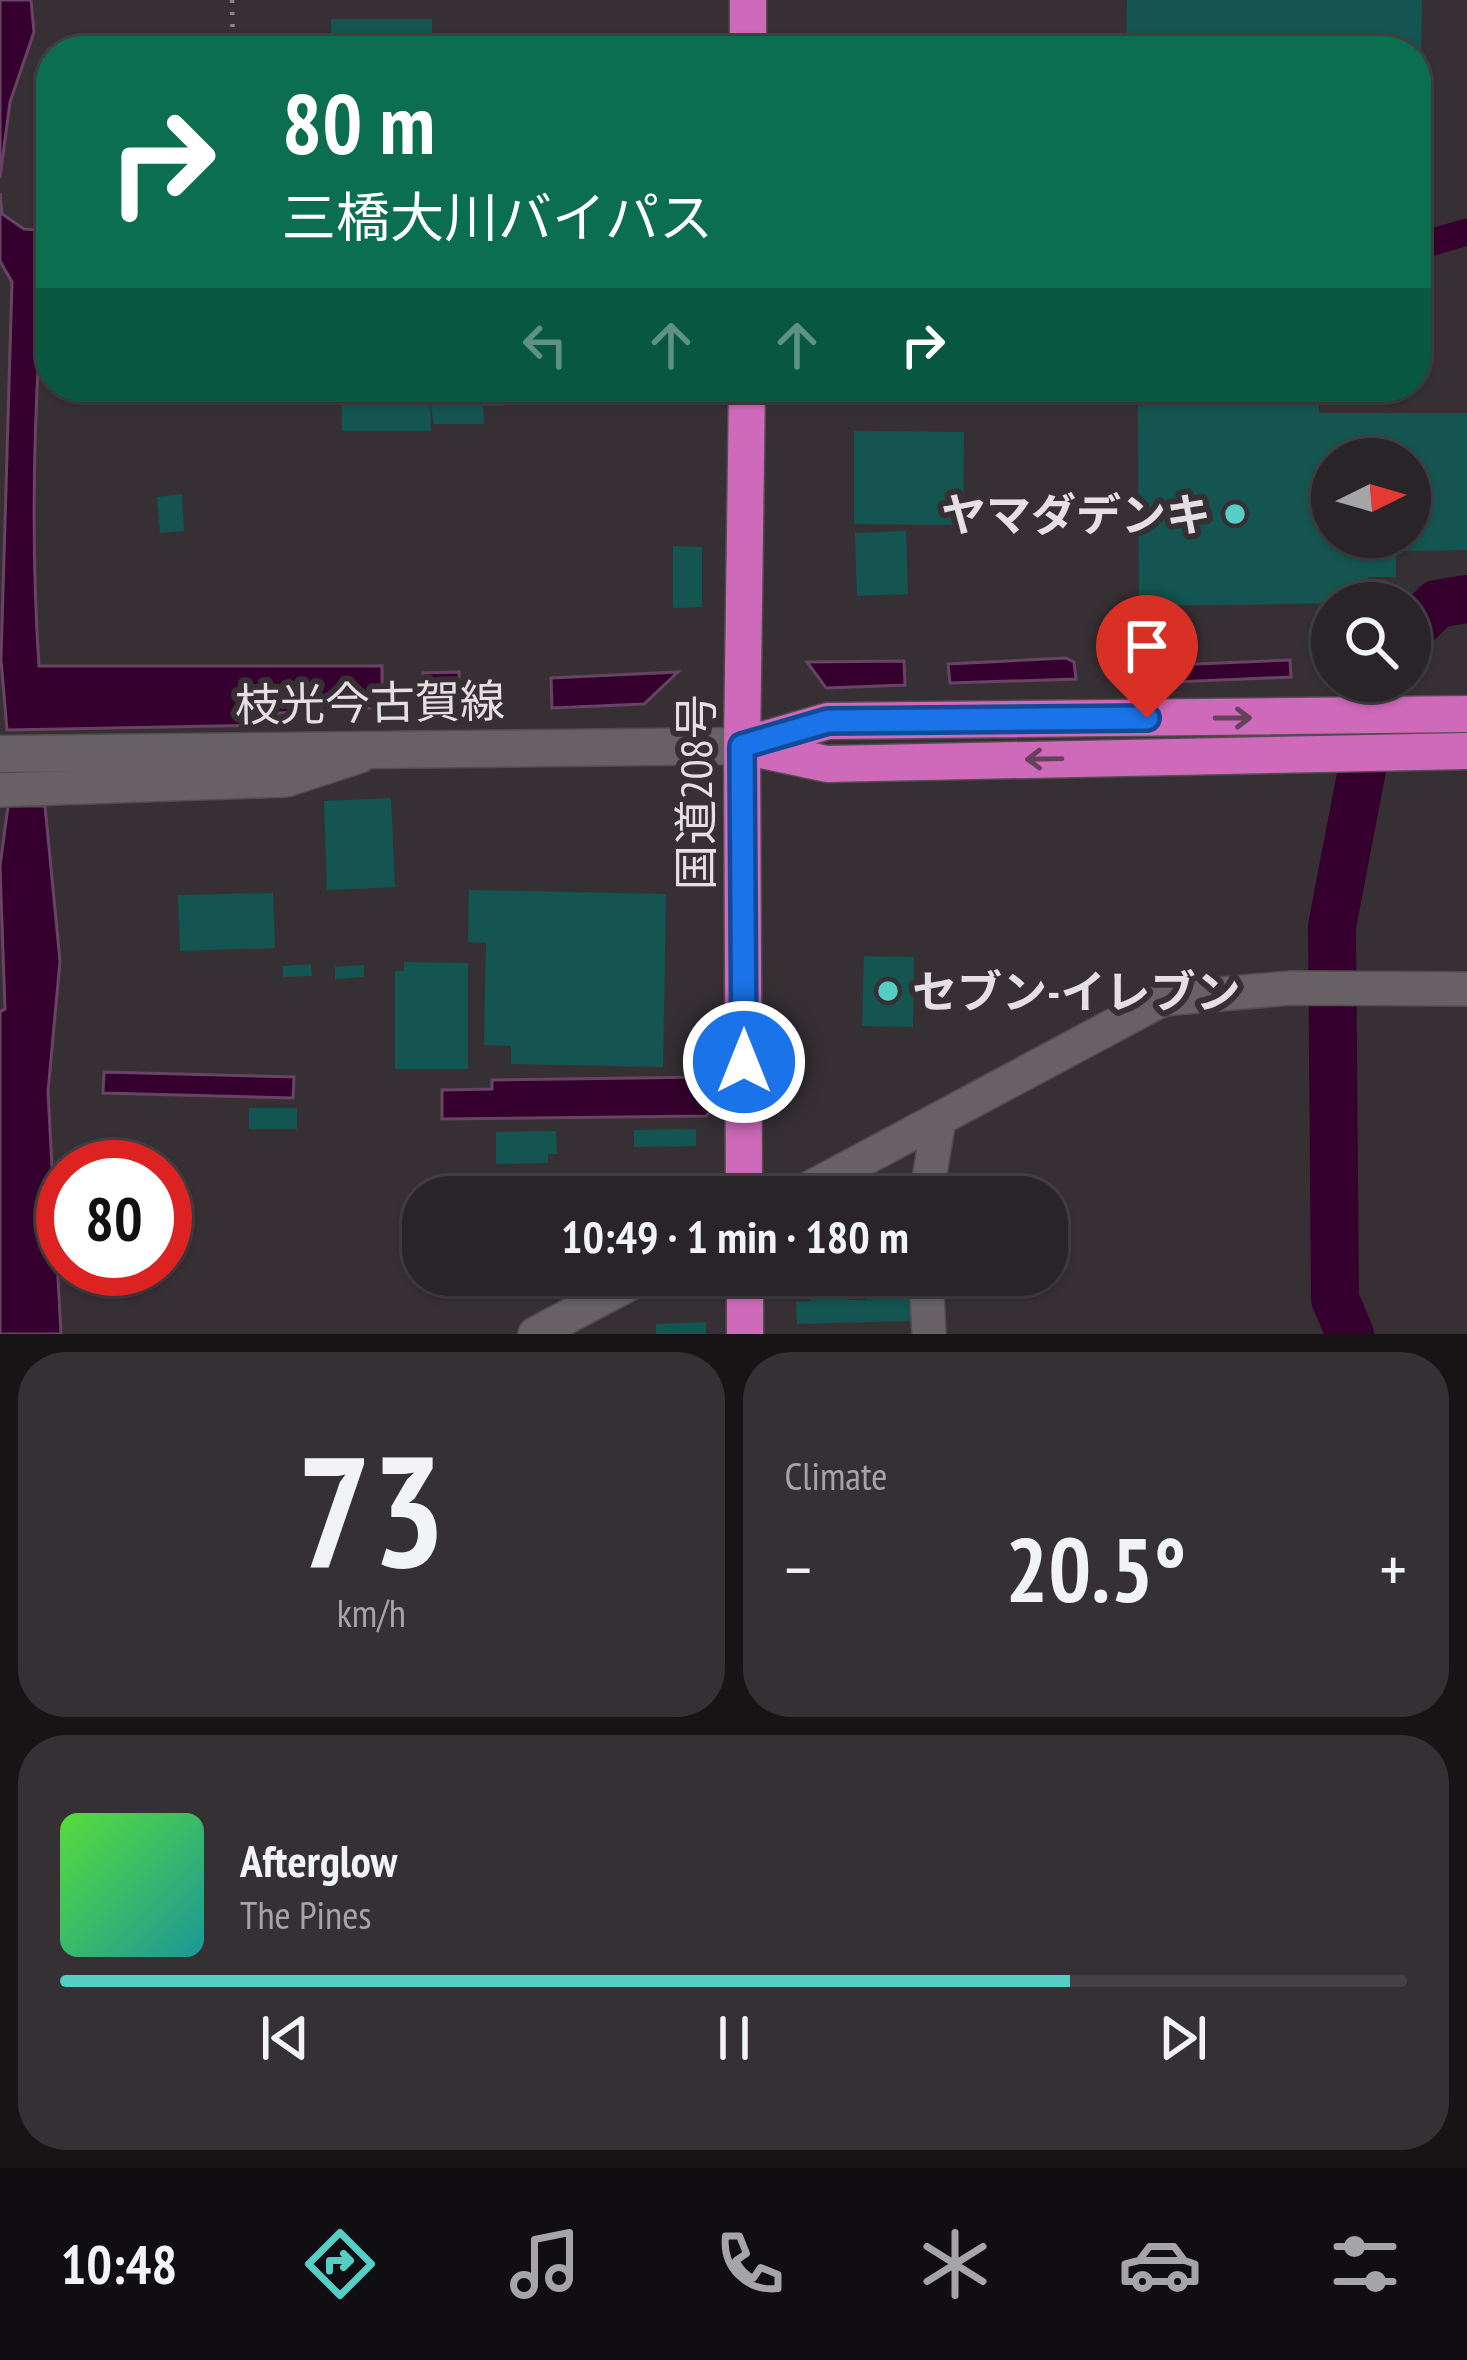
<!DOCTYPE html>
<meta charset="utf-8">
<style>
:root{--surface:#282427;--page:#343033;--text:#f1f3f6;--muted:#a5a4a7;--line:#444144;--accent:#55cec5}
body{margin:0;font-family:"PT Sans Narrow","Noto Sans JP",sans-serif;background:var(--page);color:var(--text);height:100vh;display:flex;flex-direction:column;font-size:45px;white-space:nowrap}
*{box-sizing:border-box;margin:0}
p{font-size:39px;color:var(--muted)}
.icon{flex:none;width:66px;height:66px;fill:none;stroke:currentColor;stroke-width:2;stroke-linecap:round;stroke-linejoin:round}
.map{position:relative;height:1334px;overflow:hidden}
.drawer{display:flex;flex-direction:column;gap:18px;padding:18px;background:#161415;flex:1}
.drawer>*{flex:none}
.top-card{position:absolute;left:36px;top:36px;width:1395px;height:366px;border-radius:48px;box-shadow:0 3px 9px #0004,0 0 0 3px var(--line);background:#0b6e4f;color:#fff;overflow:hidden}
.needle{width:78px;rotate:85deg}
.tools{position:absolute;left:1311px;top:438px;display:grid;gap:24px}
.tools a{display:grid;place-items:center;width:120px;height:120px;border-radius:50%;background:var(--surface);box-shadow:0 3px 9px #0004,0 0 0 3px var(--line);font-size:60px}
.speed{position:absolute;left:36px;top:1140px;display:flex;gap:24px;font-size:60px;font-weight:700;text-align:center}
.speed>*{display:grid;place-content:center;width:156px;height:156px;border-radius:50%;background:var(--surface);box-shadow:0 3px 9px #0004,0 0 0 3px var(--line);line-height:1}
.speed .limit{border:18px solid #d22;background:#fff;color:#111}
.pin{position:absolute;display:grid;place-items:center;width:102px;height:102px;color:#fff;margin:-123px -51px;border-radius:50% 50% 50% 0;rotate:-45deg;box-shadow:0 0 12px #0007}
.pin .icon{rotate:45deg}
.me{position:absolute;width:132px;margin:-66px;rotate:0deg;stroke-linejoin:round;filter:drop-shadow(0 0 9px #0008)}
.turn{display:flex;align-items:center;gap:42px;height:252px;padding:0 48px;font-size:54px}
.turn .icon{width:156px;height:156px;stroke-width:2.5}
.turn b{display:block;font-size:84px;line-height:102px}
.lanes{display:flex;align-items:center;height:114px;padding:0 48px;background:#0003;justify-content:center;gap:60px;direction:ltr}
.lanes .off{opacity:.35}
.big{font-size:90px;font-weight:800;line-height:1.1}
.drawer .tile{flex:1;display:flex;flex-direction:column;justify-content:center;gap:18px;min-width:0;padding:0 42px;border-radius:48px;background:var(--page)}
.drawer .dial{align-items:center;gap:0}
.dial b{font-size:156px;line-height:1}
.song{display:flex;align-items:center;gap:36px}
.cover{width:144px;height:144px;border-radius:18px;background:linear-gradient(135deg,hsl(110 70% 55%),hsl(180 70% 35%))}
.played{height:12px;border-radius:6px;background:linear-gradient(90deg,var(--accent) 75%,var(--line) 75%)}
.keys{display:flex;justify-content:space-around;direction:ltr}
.heat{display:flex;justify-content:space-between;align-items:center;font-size:66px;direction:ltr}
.drawer .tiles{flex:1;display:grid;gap:18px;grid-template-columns:1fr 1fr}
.tile:last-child{grid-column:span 2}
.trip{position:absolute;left:402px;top:1176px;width:666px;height:120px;border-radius:48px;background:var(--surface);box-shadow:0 3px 9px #0004,0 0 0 3px var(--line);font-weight:800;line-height:120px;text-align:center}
.menu{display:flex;height:192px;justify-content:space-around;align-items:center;background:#100e10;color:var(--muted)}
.menu .icon{width:84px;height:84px}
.menu .current{color:var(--accent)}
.menu b{font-size:54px;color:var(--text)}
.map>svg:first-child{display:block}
.water{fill:#35002d;stroke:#694363;stroke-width:3}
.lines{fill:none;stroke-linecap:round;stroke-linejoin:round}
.canal{stroke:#35002d;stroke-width:27}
.river{stroke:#35002d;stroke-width:48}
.building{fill:#145551;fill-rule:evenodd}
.street-casing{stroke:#504c4f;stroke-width:36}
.secondary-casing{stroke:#504c4f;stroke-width:39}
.highway-casing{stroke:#504c4f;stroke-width:39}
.path{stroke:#8a8588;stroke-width:4.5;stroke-dasharray:3 9;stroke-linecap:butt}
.street{stroke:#676166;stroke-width:33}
.secondary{stroke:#676166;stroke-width:36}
.highway{stroke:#cf69ba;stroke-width:36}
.oneway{stroke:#64415c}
.route-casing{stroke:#114b97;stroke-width:30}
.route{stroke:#1a73e8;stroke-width:21}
.poi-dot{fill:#55cec5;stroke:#363034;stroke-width:4.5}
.labels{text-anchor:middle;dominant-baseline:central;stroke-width:12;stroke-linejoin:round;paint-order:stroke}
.poi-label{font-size:45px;font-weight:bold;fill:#e3dfe2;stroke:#363034;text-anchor:end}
.street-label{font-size:45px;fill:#e3dfe2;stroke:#363034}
</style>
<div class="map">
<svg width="1467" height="1334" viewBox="0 0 1467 1334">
<rect width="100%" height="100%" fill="#363034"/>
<path class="water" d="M0,0H31L34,32L10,102L0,178Z
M0,193L2,214L24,229L51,231C51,273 41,309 39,350C33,455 32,562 39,666H382V699L373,708L279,713L267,725L7,730L1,660L12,282L0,261Z
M1066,658L1074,662L1076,679L950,683L948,664Z
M1290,660L1291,677L1151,683V666Z
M904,661L905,685L826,688L807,662Z
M459,672L460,709L424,711L423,673Z
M678,672L644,704L552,708L551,678Z
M8,806H45L60,961L48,1092L61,1334H0V1012L5,1009L0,866Z
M104,1072L294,1077L293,1098L103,1093Z
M706,1077L712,1110L706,1116L442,1119V1090L492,1089V1080Z"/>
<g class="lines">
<path class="canal" d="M1416,247L1467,232"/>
<path class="river" d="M1410,630L1437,604L1467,599
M1350,1334L1335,1299L1332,926L1379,681"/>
</g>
<path class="building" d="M1127,0H1422L1420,123H1416V51H1126Z
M331,19H432V51H331Z
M341,387H504V406H483L484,424H434L430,402L431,431H342Z
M1138,387H1319V413H1467V550L1396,551V577H1368V603L1139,606ZM1332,459H1410V537H1332Z
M854,431L964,432L963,525L854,524Z
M182,494L184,531L160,533L157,497Z
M906,531L908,594L857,596L855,533Z
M673,546L702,547V607L673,608Z
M391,798L395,887L327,890L324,801Z
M469,890L666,894L663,1067L511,1064V1046L484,1045L486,943L468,942Z
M273,893L275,948L180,951L178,895Z
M864,956L914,957L913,1027L862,1026Z
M404,962L468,963V1069H395V971H404Z
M311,964L312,976L283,977V966Z
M364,965V977L335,979V967Z
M249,1108H297V1129H249Z
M696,1129V1146L634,1147V1130Z
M556,1131L557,1154H548V1163L496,1164V1132Z
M805,1275H845L849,1300H867V1275H910L911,1321L797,1324L796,1302L811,1301Z
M706,1322V1334H656V1324Z"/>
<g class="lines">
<defs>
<path id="street" d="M0,790L286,780L360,756
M793,1197L1163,999L1290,988L1467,989
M926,1197L939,1119
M926,1275L929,1334
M535,1334L646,1275"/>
<path id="secondary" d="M0,754L742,746"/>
<path id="highway" d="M748,0V51
M742,746L828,721L1467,714
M747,747L827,764L1467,751
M744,1197L742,746L747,387
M745,1275V1334"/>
</defs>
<use href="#street" class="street-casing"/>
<use href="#secondary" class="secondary-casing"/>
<use href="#highway" class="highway-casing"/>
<path class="path" d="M232,0L233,51"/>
<use href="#street" class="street"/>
<use href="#secondary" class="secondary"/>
<use href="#highway" class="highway"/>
</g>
<defs><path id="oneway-shaft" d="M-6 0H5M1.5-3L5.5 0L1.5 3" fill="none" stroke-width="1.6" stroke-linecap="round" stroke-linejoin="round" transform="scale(3)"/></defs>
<g class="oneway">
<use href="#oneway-shaft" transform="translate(1233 718)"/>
<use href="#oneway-shaft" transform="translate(1044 759) rotate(179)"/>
</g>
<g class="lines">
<defs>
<path id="route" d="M744,1062L742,746L828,721L1147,718"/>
</defs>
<use href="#route" class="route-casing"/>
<use href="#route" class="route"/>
</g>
<g class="poi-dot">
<circle cx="1235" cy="514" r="12"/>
<circle cx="888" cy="991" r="12"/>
</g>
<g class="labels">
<g class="poi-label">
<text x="1211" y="514">ヤマダデンキ</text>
<text x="912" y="991" text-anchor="start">セブン-イレブン</text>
</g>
<g class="street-label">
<text transform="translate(370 702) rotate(-1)">枝光今古賀線</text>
<text transform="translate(695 792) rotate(-90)">国道208号</text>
</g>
</g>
</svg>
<div class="tools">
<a><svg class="needle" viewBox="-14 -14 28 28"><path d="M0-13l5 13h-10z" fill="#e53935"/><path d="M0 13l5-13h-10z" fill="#a5a4a7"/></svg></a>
<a><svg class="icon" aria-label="search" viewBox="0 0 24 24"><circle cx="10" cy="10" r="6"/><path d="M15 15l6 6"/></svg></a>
</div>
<div class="speed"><div class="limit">80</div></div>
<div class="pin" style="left:1147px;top:718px;background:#d93025"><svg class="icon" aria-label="arrive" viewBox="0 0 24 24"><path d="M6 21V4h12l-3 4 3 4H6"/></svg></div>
<svg class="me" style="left:744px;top:1062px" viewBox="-20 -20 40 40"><circle r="17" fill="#1a73e8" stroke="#fff" stroke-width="3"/><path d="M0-11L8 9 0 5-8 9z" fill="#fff"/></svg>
<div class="trip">10:49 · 1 min · 180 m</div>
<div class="top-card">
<div class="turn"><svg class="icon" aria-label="right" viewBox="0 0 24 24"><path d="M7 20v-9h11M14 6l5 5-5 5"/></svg><div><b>80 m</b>三橋大川バイパス</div></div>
<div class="lanes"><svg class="icon off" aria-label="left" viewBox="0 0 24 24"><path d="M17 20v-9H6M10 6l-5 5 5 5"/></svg><svg class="icon off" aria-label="ahead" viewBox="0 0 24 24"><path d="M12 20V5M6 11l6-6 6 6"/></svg><svg class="icon off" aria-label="ahead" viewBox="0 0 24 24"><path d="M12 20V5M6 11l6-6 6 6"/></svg><svg class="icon" aria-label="right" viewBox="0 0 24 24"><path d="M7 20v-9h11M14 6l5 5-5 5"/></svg></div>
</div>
</div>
<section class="drawer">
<div class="tiles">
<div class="tile dial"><b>73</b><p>km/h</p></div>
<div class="tile"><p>Climate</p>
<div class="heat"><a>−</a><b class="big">20.5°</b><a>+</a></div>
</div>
<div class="tile">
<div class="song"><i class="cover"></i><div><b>Afterglow</b><p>The Pines</p></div></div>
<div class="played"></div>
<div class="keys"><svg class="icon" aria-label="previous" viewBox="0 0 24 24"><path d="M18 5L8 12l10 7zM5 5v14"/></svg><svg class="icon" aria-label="pause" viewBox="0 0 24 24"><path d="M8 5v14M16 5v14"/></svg><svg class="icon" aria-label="next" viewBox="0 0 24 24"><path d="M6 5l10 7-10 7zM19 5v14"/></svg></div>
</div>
</div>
</section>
<nav class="menu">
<b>10:48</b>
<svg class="icon current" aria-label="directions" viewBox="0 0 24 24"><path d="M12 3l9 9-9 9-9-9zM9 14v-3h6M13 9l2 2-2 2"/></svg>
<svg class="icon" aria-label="music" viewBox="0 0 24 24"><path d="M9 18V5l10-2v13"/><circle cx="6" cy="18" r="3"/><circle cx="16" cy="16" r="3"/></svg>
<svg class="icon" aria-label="phone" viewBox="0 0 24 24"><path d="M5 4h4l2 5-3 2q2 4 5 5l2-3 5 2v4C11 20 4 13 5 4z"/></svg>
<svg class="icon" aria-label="climate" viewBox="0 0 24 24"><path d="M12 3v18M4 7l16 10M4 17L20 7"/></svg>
<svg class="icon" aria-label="car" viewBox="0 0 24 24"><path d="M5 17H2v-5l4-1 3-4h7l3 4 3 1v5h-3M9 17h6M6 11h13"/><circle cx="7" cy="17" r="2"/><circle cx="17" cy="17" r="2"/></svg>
<svg class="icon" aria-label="filters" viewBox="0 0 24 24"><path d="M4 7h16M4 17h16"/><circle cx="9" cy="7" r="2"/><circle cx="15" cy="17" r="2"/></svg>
</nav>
